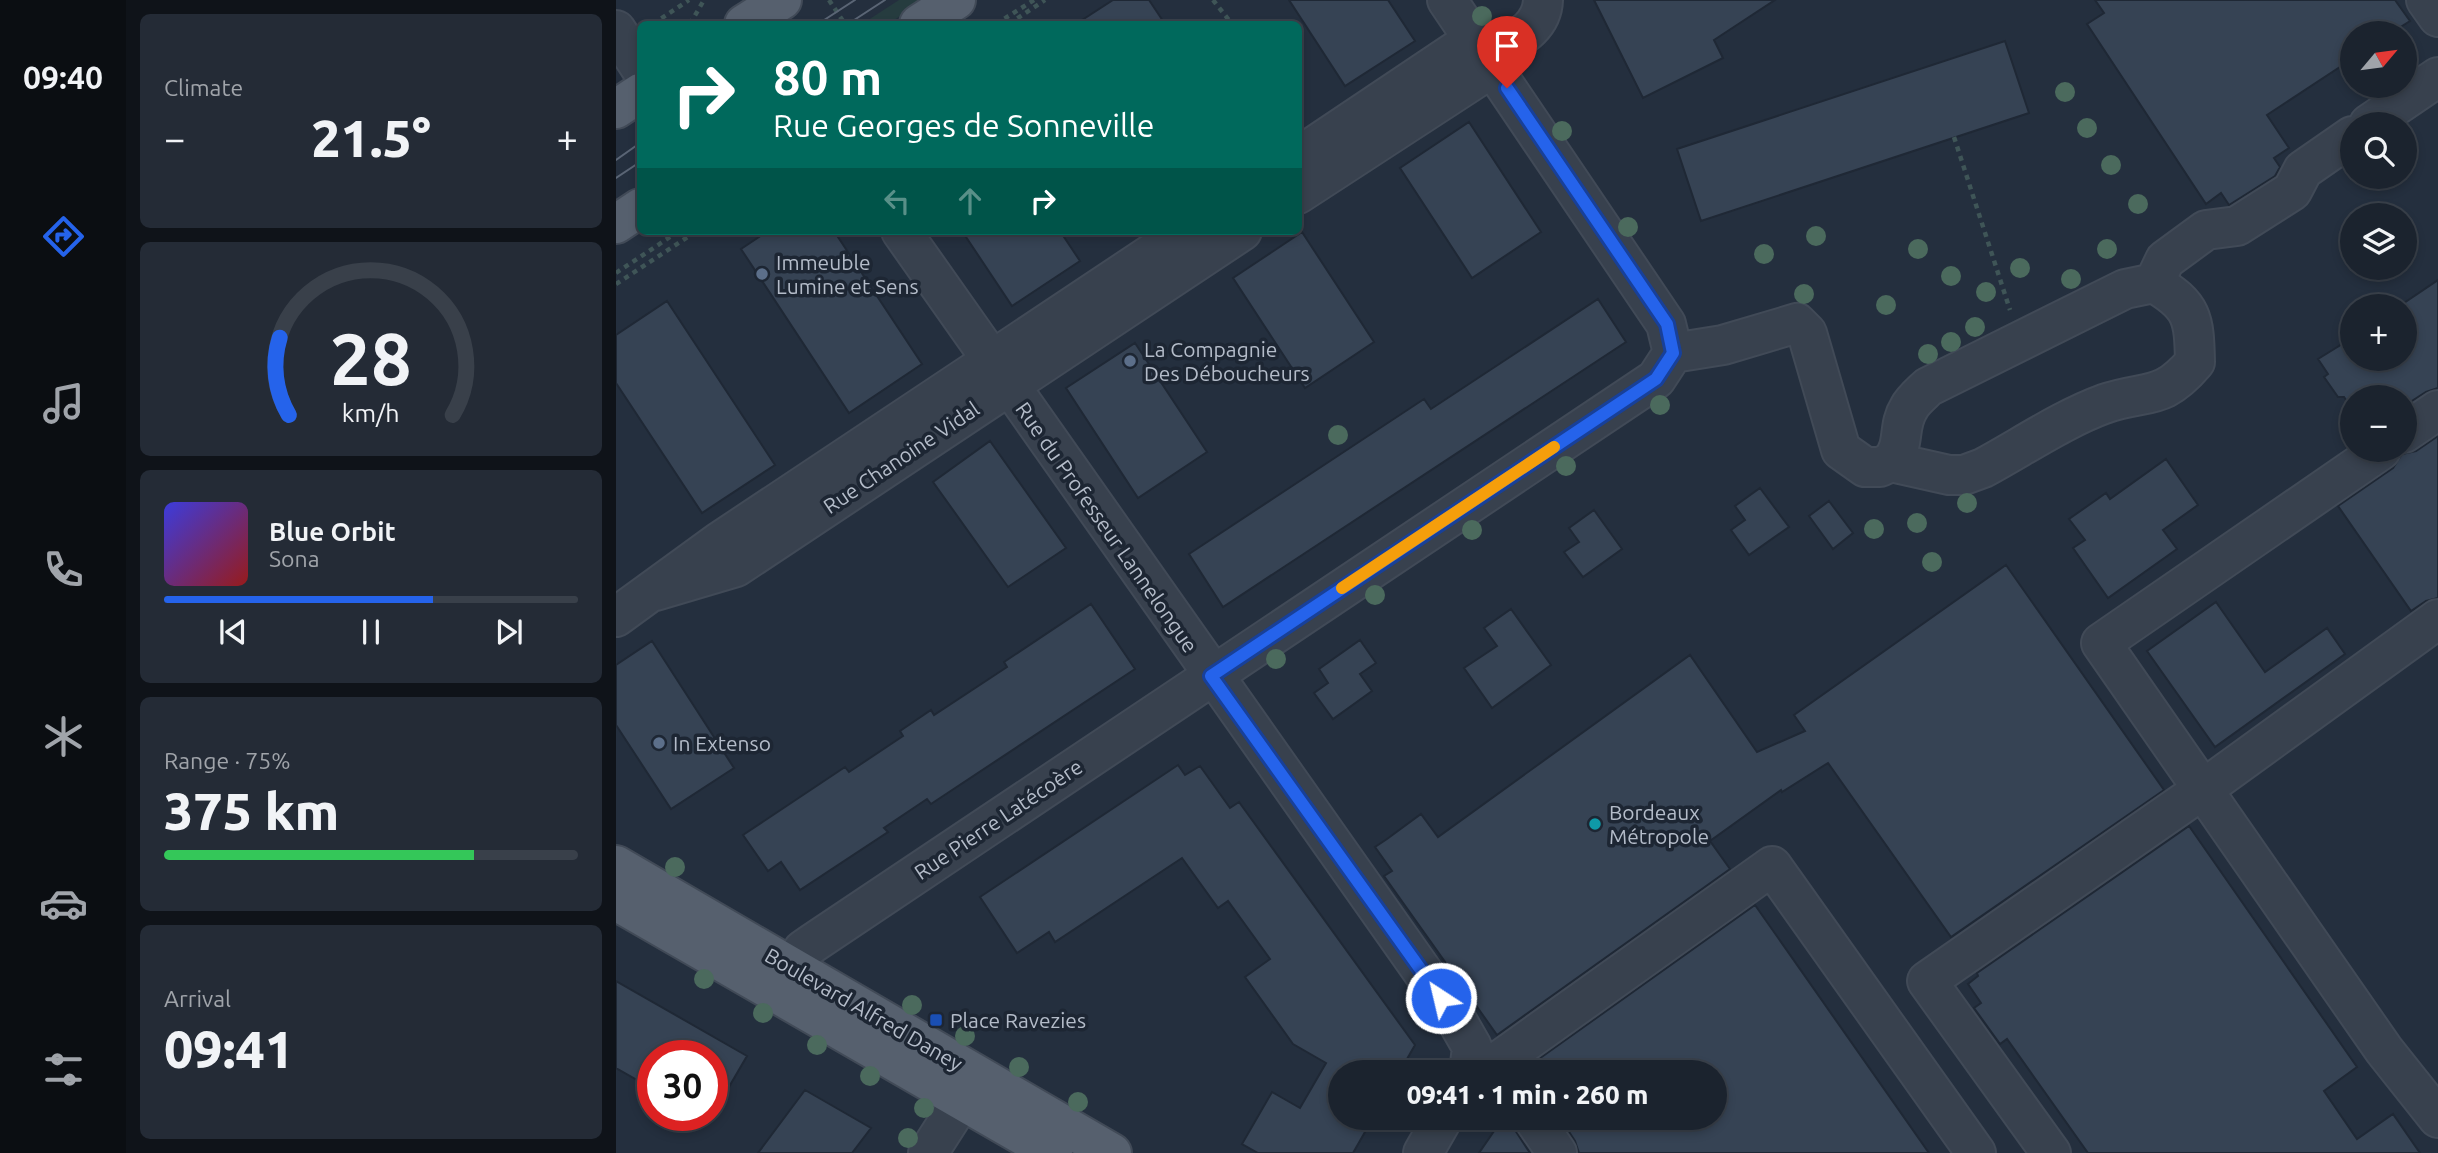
<!DOCTYPE html>
<meta charset="utf-8">
<style>
:root{--surface:#1b232e;--page:#242b36;--text:#f1f3f6;--muted:#a0a4aa;--line:#39404a;--accent:#2563eb}
body{margin:0;font-family:Ubuntu,sans-serif;background:var(--page);color:var(--text);height:100vh;display:flex;flex-direction:column;font-size:26px;white-space:nowrap}
*{box-sizing:border-box;margin:0}
p{font-size:23px;color:var(--muted)}
.icon{flex:none;width:38px;height:38px;fill:none;stroke:currentColor;stroke-width:2;stroke-linecap:round;stroke-linejoin:round}
.map{position:relative;flex:1;overflow:hidden}
.details{display:flex;flex-direction:column;gap:14px;padding:14px;background:#0f1319;width:490px}
.details>*{flex:none}
.hud{position:absolute;left:21px;top:21px;width:665px;height:214px;border-radius:10px;box-shadow:0 4px 10px #0003,0 0 0 2px var(--line);background:#00695c;color:#fff;overflow:hidden}
.needle{width:46px;rotate:61deg}
.fabs{position:absolute;left:1724px;top:21px;display:grid;gap:14px}
.fabs a{display:grid;place-items:center;width:77px;height:77px;border-radius:50%;background:var(--surface);box-shadow:0 4px 10px #0003,0 0 0 2px var(--line);font-size:35px}
.speed{position:absolute;left:21px;top:1040px;display:flex;gap:14px;font-size:35px;font-weight:700;text-align:center}
.speed>*{display:grid;place-content:center;width:91px;height:91px;border-radius:50%;background:var(--surface);box-shadow:0 4px 10px #0003,0 0 0 2px var(--line);line-height:1}
.speed .limit{border:10px solid #d22;background:#fff;color:#111}
.pin{position:absolute;display:grid;place-items:center;width:60px;height:60px;color:#fff;margin:-72px -30px;border-radius:50% 50% 50% 0;rotate:-45deg;box-shadow:0 0 7px #0007}
.pin .icon{rotate:45deg}
.me{position:absolute;width:77px;margin:-38px;rotate:325deg;stroke-linejoin:round;filter:drop-shadow(0 0 5px #0008)}
.turn{display:flex;align-items:center;gap:24px;height:147px;padding:0 21px;font-size:32px}
.turn .icon{width:91px;height:91px;stroke-width:2.5}
.turn b{display:block;font-size:49px;line-height:60px}
.lanes{display:flex;align-items:center;height:66px;padding:0 21px;background:#0003;justify-content:center;gap:35px;direction:ltr}
.lanes .off{opacity:.35}
.big{font-size:52px;font-weight:800;line-height:1.1}
.details .widget{flex:1;display:flex;flex-direction:column;justify-content:center;gap:10px;min-width:0;padding:0 24px;border-radius:10px;background:var(--page)}
.details .dial{align-items:center;gap:0}
.dial svg{height:182px;overflow:visible;fill:none;stroke:var(--line);stroke-width:7;stroke-linecap:round;text-anchor:middle}
.dial text{fill:var(--text);stroke:none}
.song{display:flex;align-items:center;gap:21px}
.cover{width:84px;height:84px;border-radius:10px;background:linear-gradient(135deg,hsl(240 70% 55%),hsl(0 70% 35%))}
.played{height:7px;border-radius:4px;background:linear-gradient(90deg,var(--accent) 65%,var(--line) 65%)}
.keys{display:flex;justify-content:space-around;direction:ltr}
.heat{display:flex;justify-content:space-between;align-items:center;font-size:38px;direction:ltr}
.charge{height:10px;border-radius:5px;background:linear-gradient(90deg,#34c759 75%,var(--line) 0)}
.trip{position:absolute;left:712px;top:1060px;width:399px;height:70px;border-radius:35px;background:var(--surface);box-shadow:0 4px 10px #0003,0 0 0 2px var(--line);font-weight:800;line-height:70px;text-align:center}
main{display:flex;flex:1;min-height:0}
.dock{display:flex;flex-direction:column;width:126px;justify-content:space-around;align-items:center;background:#0b0e12;color:var(--muted)}
.dock .icon{width:49px;height:49px}
.dock .current{color:var(--accent)}
.dock b{font-size:32px;color:var(--text)}
.map>svg:first-child{display:block}
.green{fill:#263c3f}
.building{fill:#364354;stroke:#1f2835;stroke-width:2}
.lines{fill:none;stroke-linecap:round;stroke-linejoin:round}
.minor-casing{stroke:#414a57;stroke-width:42}
.major-casing{stroke:#414a57;stroke-width:42}
.path{stroke:#3f5557;stroke-width:4.5;stroke-dasharray:5 5;stroke-linecap:butt}
.minor{stroke:#38414e;stroke-width:38}
.major{stroke:#56606e;stroke-width:38}
.tram{stroke:#5a6575;stroke-width:2}
.tree{fill:#4b6a5d}
.route-casing{stroke:#184099;stroke-width:18}
.route{stroke:#2563eb;stroke-width:12}
.slow{stroke:#f59e0b;stroke-width:12}
.service-dot{fill:#5c6f8a;stroke:#1d2633;stroke-width:2.5}
.culture-dot{fill:#0f9aa8;stroke:#1d2633;stroke-width:2.5}
.transit-dot{fill:#1a4fb4;stroke:#1d2633;stroke-width:2.5}
.labels{text-anchor:middle;dominant-baseline:central;stroke-width:7;stroke-linejoin:round;paint-order:stroke}
.poi-label{font-size:21px;fill:#b4bcc9;stroke:#1d2633;text-anchor:start}
.street-label{font-size:21px;fill:#b4bcc9;stroke:#1d2633}
</style>
<main>
<nav class="dock">
<b>09:40</b>
<svg class="icon current" aria-label="directions" viewBox="0 0 24 24"><path d="M12 3l9 9-9 9-9-9zM9 14v-3h6M13 9l2 2-2 2"/></svg>
<svg class="icon" aria-label="music" viewBox="0 0 24 24"><path d="M9 18V5l10-2v13"/><circle cx="6" cy="18" r="3"/><circle cx="16" cy="16" r="3"/></svg>
<svg class="icon" aria-label="phone" viewBox="0 0 24 24"><path d="M5 4h4l2 5-3 2q2 4 5 5l2-3 5 2v4C11 20 4 13 5 4z"/></svg>
<svg class="icon" aria-label="climate" viewBox="0 0 24 24"><path d="M12 3v18M4 7l16 10M4 17L20 7"/></svg>
<svg class="icon" aria-label="car" viewBox="0 0 24 24"><path d="M5 17H2v-5l4-1 3-4h7l3 4 3 1v5h-3M9 17h6M6 11h13"/><circle cx="7" cy="17" r="2"/><circle cx="17" cy="17" r="2"/></svg>
<svg class="icon" aria-label="filters" viewBox="0 0 24 24"><path d="M4 7h16M4 17h16"/><circle cx="9" cy="7" r="2"/><circle cx="15" cy="17" r="2"/></svg>
</nav>
<section class="details">
<div class="widget"><p>Climate</p>
<div class="heat"><a>−</a><b class="big">21.5°</b><a>+</a></div>
</div>
<div class="widget dial"><svg viewBox="0 0 100 80">
<path d="M14 69A42 42 0 1 1 86 69"/>
<path d="M14 69A42 42 0 0 1 10 35" stroke="#2563eb"/>
<text x="50" y="56" font-size="32" font-weight="700">28</text>
<text x="50" y="72" font-size="11">km/h</text>
</svg></div>
<div class="widget">
<div class="song"><i class="cover"></i><div><b>Blue Orbit</b><p>Sona</p></div></div>
<div class="played"></div>
<div class="keys"><svg class="icon" aria-label="previous" viewBox="0 0 24 24"><path d="M18 5L8 12l10 7zM5 5v14"/></svg><svg class="icon" aria-label="pause" viewBox="0 0 24 24"><path d="M8 5v14M16 5v14"/></svg><svg class="icon" aria-label="next" viewBox="0 0 24 24"><path d="M6 5l10 7-10 7zM19 5v14"/></svg></div>
</div>
<div class="widget"><p>Range · 75%</p><b class="big">375 km</b><div class="charge"></div></div>
<div class="widget"><p>Arrival</p><b class="big">09:41</b></div>
</section>
<div class="map">
<svg width="1822" height="1153" viewBox="0 0 1822 1153">
<rect width="100%" height="100%" fill="#242f3e"/>
<path class="green" d="M283,0H309L272,24H246Z"/>
<path class="building" d="M497,0H533L549,24H460Z
M673,0H772L799,41L729,86Z
M978,0H1159L1098,40L1107,58L1027,98Z
M1479,0H1779L1794,21L1775,33H1736V59L1651,115L1673,148L1658,158L1664,167L1659,176L1613,205L1605,193L1590,204L1471,24L1488,13Z
M1389,41L1413,113L1085,221L1061,149Z
M853,122L925,232L856,278L784,168Z
M152,231H218L306,364L233,413L125,249Z
M346,231H444L464,261L396,306Z
M686,232L758,342L689,388L617,278Z
M1822,280V388L1810,392L1788,406V397H1736V409L1728,397H1722L1708,377L1712,374L1702,359L1736,338V359H1788V303Z
M982,299L1010,342L607,607L573,554L808,399L815,409Z
M51,301L159,465L86,513L0,383V335Z
M519,343L591,452L522,498L450,388Z
M1822,436V598L1810,601L1795,611L1722,506L1777,468L1786,454L1800,451Z
M374,441L450,548L392,587L317,482Z
M1550,459L1582,505L1547,530L1561,549L1492,598L1457,548L1469,540L1453,519L1490,493L1494,499Z
M1144,488L1173,527L1133,555L1115,530L1129,520L1119,506Z
M1213,501L1237,533L1217,549L1193,516Z
M978,510L1006,549L967,577L948,552L963,542L953,528Z
M1390,565L1548,790L1335,937L1212,763L1166,792L1165,790L1094,841L1114,869L881,1035L768,876L776,871L759,847L771,839L805,814L822,837L1074,655L1141,752L1189,731L1178,715Z
M1600,602L1649,672L1711,628L1729,654L1599,747L1531,651Z
M475,604L519,669L315,804L311,799L268,828L272,832L184,890L165,862L152,871L127,835L229,767L233,772L287,736L284,731L315,710L318,715L391,667L388,662Z
M895,609L935,665L876,708L848,668L881,646L868,628Z
M744,640L760,663L744,674L756,691L717,719L698,693L712,683L703,669Z
M36,641L118,768L55,809L0,725V665Z
M562,765L569,775L584,766L614,808L623,802L799,1045L783,1073H724V1118H757L737,1153H642L626,1144L656,1092L684,1108L710,1063L677,1044L629,977L654,959L612,901L602,908L566,858L439,942L433,932L401,953L364,897Z
M1573,826L1741,1067L1708,1091L1741,1139L1777,1114L1804,1153H1472L1391,1039L1384,1044L1358,1008L1365,1003L1352,984L1362,976L1361,973Z
M1139,905L1313,1153H963L959,1141L944,1118H1099V1073L906,1071Z
M0,981L131,1056L96,1116V1055H37V1089L0,1068Z
M189,1090L255,1128L236,1153H142Z
M887,1118H895L899,1130L914,1153H863Z"/>
<g class="lines">
<defs>
<path id="minor" d="M1810,0L1822,17
M0,30L24,67
M871,58C894,42 926,31 927,0
M1753,124L1822,77
M682,157L858,39
M682,194L877,67
M285,231L840,1019L856,1047L853,1073
M1538,283L1549,260L1590,230L1621,226L1676,191L1687,170L1736,136
M1057,353L1107,345L1181,323L1191,333L1225,450L1249,467H1264L1275,462L1333,475H1348L1367,468C1406,447 1447,419 1488,404C1532,389 1545,402 1579,362C1578,318 1577,306 1538,283L1509,289L1312,387C1306,393 1297,400 1293,408C1281,427 1290,444 1275,462
M1788,433L1822,410
M1765,450L1485,643L1768,1050L1822,1118
M39,591L120,567L626,231
M0,617L103,542L570,231
M176,968L187,950L197,943L1040,379L1057,353L1050,324L831,0
M870,1070L1156,866L1360,1153
M917,1118L941,1153
M312,1153L346,1100
M807,1153L827,1118
M1435,1153L1311,981L1586,790L1822,619"/>
<path id="major" d="M128,24L166,0
M303,24L340,0
M0,109L24,93
M0,224L24,208
M0,865L496,1153
M0,901L437,1153"/>
</defs>
<use href="#minor" class="minor-casing"/>
<use href="#major" class="major-casing"/>
<path class="path" d="M213,0L229,24
M597,0L616,24
M37,24L73,0
M74,24L88,0
M380,24L418,0
M393,24L429,0
M1338,137L1394,310
M0,273L63,231
M0,284L81,231"/>
<use href="#minor" class="minor"/>
<use href="#major" class="major"/>
<path class="tram" d="M202,24L239,0
M232,24L269,0
M0,160L24,143
M0,178L24,162"/>
</g>
<g class="tree">
<circle cx="866" cy="16" r="10"/>
<circle cx="1449" cy="92" r="10"/>
<circle cx="1471" cy="128" r="10"/>
<circle cx="946" cy="131" r="10"/>
<circle cx="1495" cy="165" r="10"/>
<circle cx="1522" cy="204" r="10"/>
<circle cx="1012" cy="227" r="10"/>
<circle cx="1200" cy="236" r="10"/>
<circle cx="1302" cy="249" r="10"/>
<circle cx="1491" cy="249" r="10"/>
<circle cx="1148" cy="254" r="10"/>
<circle cx="1404" cy="268" r="10"/>
<circle cx="1335" cy="276" r="10"/>
<circle cx="1455" cy="279" r="10"/>
<circle cx="1370" cy="292" r="10"/>
<circle cx="1188" cy="294" r="10"/>
<circle cx="1270" cy="305" r="10"/>
<circle cx="1359" cy="327" r="10"/>
<circle cx="1335" cy="342" r="10"/>
<circle cx="1312" cy="354" r="10"/>
<circle cx="1044" cy="405" r="10"/>
<circle cx="722" cy="435" r="10"/>
<circle cx="950" cy="466" r="10"/>
<circle cx="1351" cy="503" r="10"/>
<circle cx="1301" cy="523" r="10"/>
<circle cx="1258" cy="529" r="10"/>
<circle cx="856" cy="530" r="10"/>
<circle cx="1316" cy="562" r="10"/>
<circle cx="759" cy="595" r="10"/>
<circle cx="660" cy="659" r="10"/>
<circle cx="59" cy="867" r="10"/>
<circle cx="88" cy="979" r="10"/>
<circle cx="296" cy="1005" r="10"/>
<circle cx="147" cy="1013" r="10"/>
<circle cx="349" cy="1036" r="10"/>
<circle cx="201" cy="1045" r="10"/>
<circle cx="403" cy="1067" r="10"/>
<circle cx="254" cy="1076" r="10"/>
<circle cx="462" cy="1102" r="10"/>
<circle cx="308" cy="1108" r="10"/>
<circle cx="292" cy="1138" r="10"/>
</g>
<g class="lines">
<defs>
<path id="route" d="M825,998L595,676L1040,379L1057,353L1051,324L891,88"/>
</defs>
<use href="#route" class="route-casing"/>
<use href="#route" class="route"/>
<path class="slow" d="M726,588L938,447"/>
</g>
<g class="service-dot">
<circle cx="146" cy="274" r="7"/>
<circle cx="514" cy="361" r="7"/>
<circle cx="43" cy="743" r="7"/>
</g>
<circle class="culture-dot" cx="979" cy="824" r="7"/>
<rect class="transit-dot" x="313" y="1013" width="14" height="14" rx="3.5"/>
<g class="labels">
<g class="poi-label">
<text x="160" y="262">Immeuble<tspan x="160" dy="24">Lumine et Sens</tspan></text>
<text x="528" y="349">La Compagnie<tspan x="528" dy="24">Des Déboucheurs</tspan></text>
<text x="57" y="743">In Extenso</text>
<text x="993" y="812">Bordeaux<tspan x="993" dy="24">Métropole</tspan></text>
<text x="334" y="1020">Place Ravezies</text>
</g>
<g class="street-label">
<text transform="translate(285 457) rotate(-34)">Rue Chanoine Vidal</text>
<text transform="translate(491 527) rotate(55)">Rue du Professeur Lannelongue</text>
<text transform="translate(382 819) rotate(-34)">Rue Pierre Latécoère</text>
<text transform="translate(248 1009) rotate(30)">Boulevard Alfred Daney</text>
</g>
</g>
</svg>
<div class="fabs">
<a><svg class="needle" viewBox="-14 -14 28 28"><path d="M0-13l5 13h-10z" fill="#e53935"/><path d="M0 13l5-13h-10z" fill="#a0a4aa"/></svg></a>
<a><svg class="icon" aria-label="search" viewBox="0 0 24 24"><circle cx="10" cy="10" r="6"/><path d="M15 15l6 6"/></svg></a>
<a><svg class="icon" aria-label="layers" viewBox="0 0 24 24"><path d="M12 4l9 5-9 5-9-5zM3 14l9 5 9-5"/></svg></a>
<a>+</a>
<a>−</a>
</div>
<div class="speed"><div class="limit">30</div></div>
<div class="pin" style="left:891px;top:88px;background:#d93025"><svg class="icon" aria-label="arrive" viewBox="0 0 24 24"><path d="M6 21V4h12l-3 4 3 4H6"/></svg></div>
<svg class="me" style="left:825px;top:998px" viewBox="-20 -20 40 40"><circle r="17" fill="#2563eb" stroke="#fff" stroke-width="3"/><path d="M0-11L8 9 0 5-8 9z" fill="#fff"/></svg>
<div class="trip">09:41 · 1 min · 260 m</div>
<div class="hud">
<div class="turn"><svg class="icon" aria-label="right" viewBox="0 0 24 24"><path d="M7 20v-9h11M14 6l5 5-5 5"/></svg><div><b>80 m</b>Rue Georges de Sonneville</div></div>
<div class="lanes"><svg class="icon off" aria-label="left" viewBox="0 0 24 24"><path d="M17 20v-9H6M10 6l-5 5 5 5"/></svg><svg class="icon off" aria-label="ahead" viewBox="0 0 24 24"><path d="M12 20V5M6 11l6-6 6 6"/></svg><svg class="icon" aria-label="right" viewBox="0 0 24 24"><path d="M7 20v-9h11M14 6l5 5-5 5"/></svg></div>
</div>
</div>
</main>
